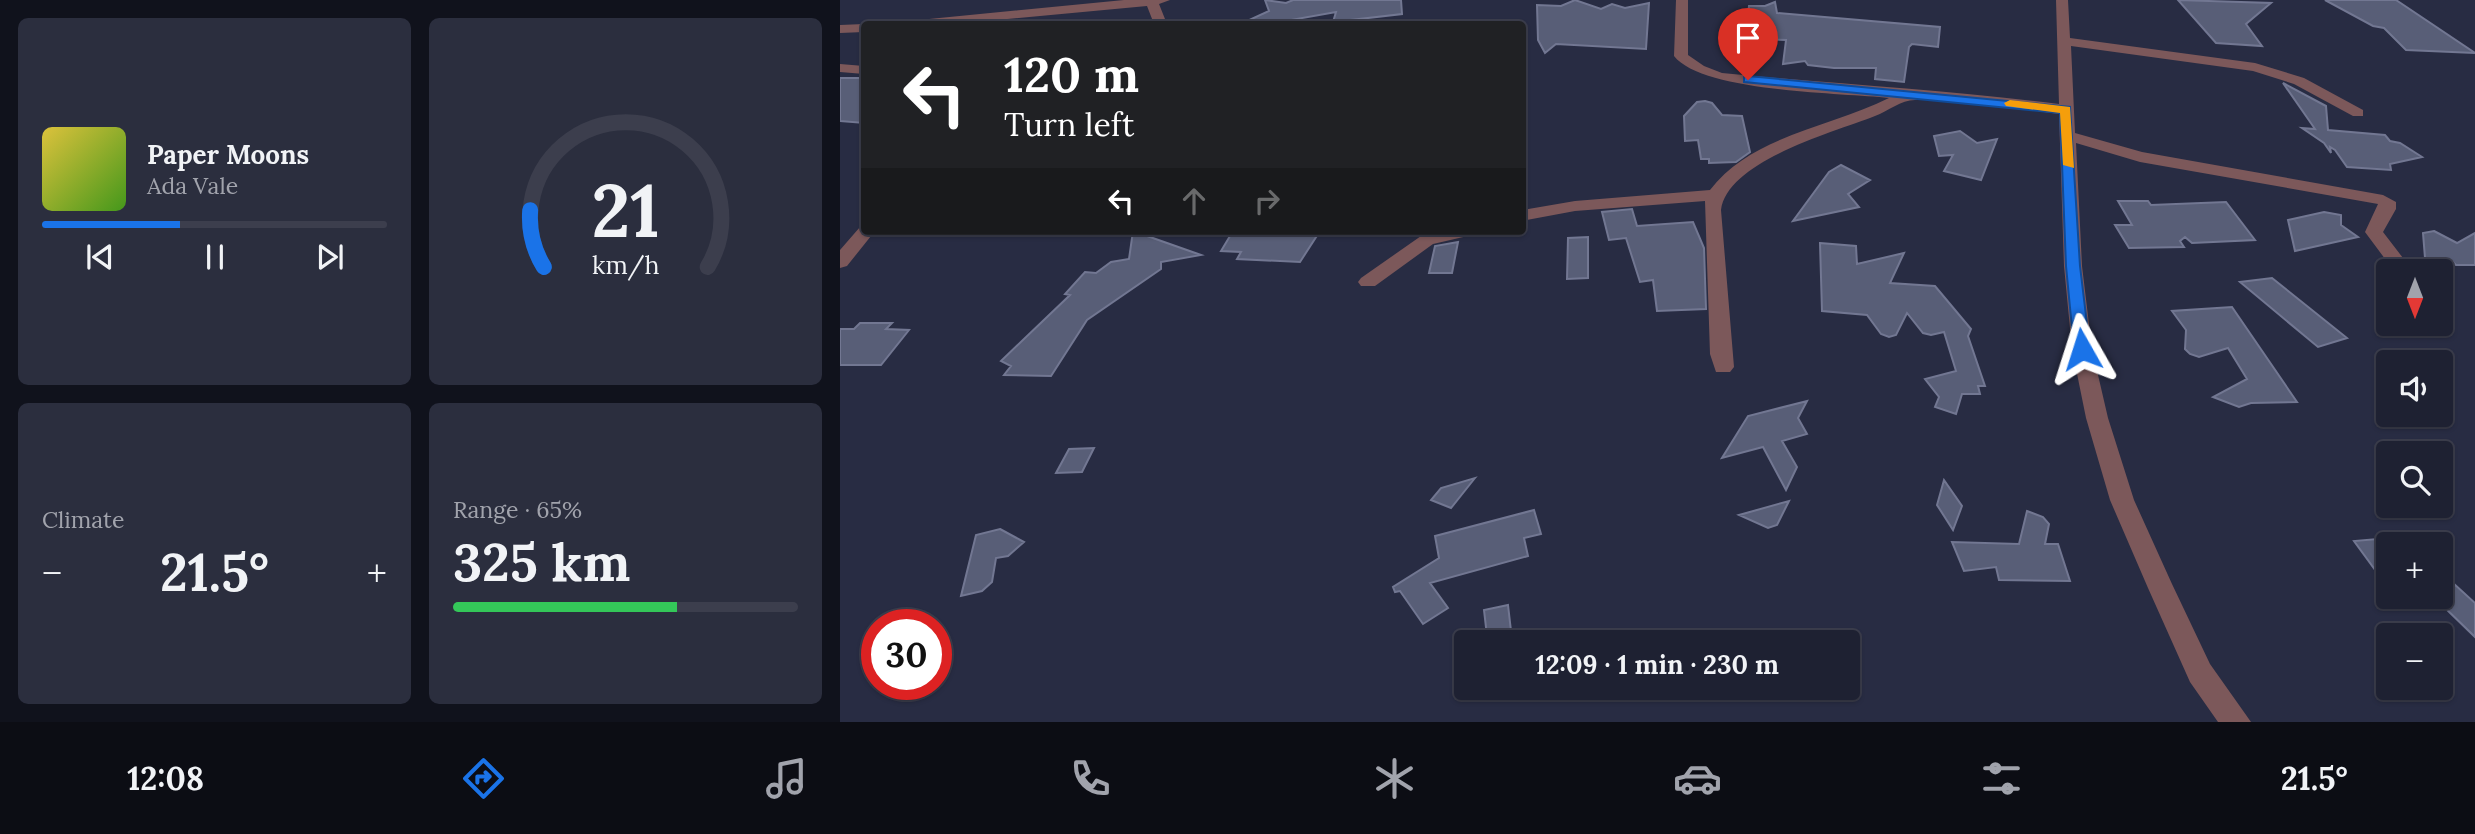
<!DOCTYPE html>
<meta charset="utf-8">
<style>
:root{--surface:#1e2132;--page:#2b2e3e;--text:#f1f3f6;--muted:#a1a3ac;--line:#3c3e4d;--accent:#1a73e8}
body{margin:0;font-family:Lora,serif;background:var(--page);color:var(--text);height:100vh;display:flex;flex-direction:column;font-size:26px;white-space:nowrap}
*{box-sizing:border-box;margin:0}
p{font-size:23px;color:var(--muted)}
.icon{flex:none;width:38px;height:38px;fill:none;stroke:currentColor;stroke-width:2;stroke-linecap:round;stroke-linejoin:round}
.map{position:relative;flex:1;overflow:hidden}
.panel{display:flex;flex-direction:column;gap:18px;padding:18px;background:#10121c;width:840px}
.panel>*{flex:none}
.guide{position:absolute;left:21px;top:21px;width:665px;height:214px;border-radius:7px;box-shadow:0 2px 5px #0004,0 0 0 2px var(--line);background:#202124;color:#fff;overflow:hidden}
.needle{width:46px;rotate:180deg}
.controls{position:absolute;left:1536px;top:259px;display:grid;gap:14px}
.controls a{display:grid;place-items:center;width:77px;height:77px;border-radius:7px;background:var(--surface);box-shadow:0 2px 5px #0004,0 0 0 2px var(--line);font-size:35px}
.speed{position:absolute;left:21px;top:609px;display:flex;gap:14px;font-size:35px;font-weight:700;text-align:center}
.speed>*{display:grid;place-content:center;width:91px;height:91px;border-radius:50%;background:var(--surface);box-shadow:0 2px 5px #0004,0 0 0 2px var(--line);line-height:1}
.speed .limit{border:10px solid #d22;background:#fff;color:#111}
.pin{position:absolute;display:grid;place-items:center;width:60px;height:60px;color:#fff;margin:-72px -30px;border-radius:50% 50% 50% 0;rotate:-45deg;box-shadow:0 0 7px #0007}
.pin .icon{rotate:45deg}
.me{position:absolute;width:77px;margin:-38px;rotate:354deg;stroke-linejoin:round;filter:drop-shadow(0 0 5px #0008)}
.turn{display:flex;align-items:center;gap:24px;height:147px;padding:0 28px;font-size:32px}
.turn .icon{width:91px;height:91px;stroke-width:2.5}
.turn b{display:block;font-size:49px;line-height:60px}
.lanes{display:flex;align-items:center;height:66px;padding:0 28px;background:#0003;justify-content:center;gap:35px;direction:ltr}
.lanes .off{opacity:.35}
.big{font-size:52px;font-weight:700;line-height:1.1}
.panel .card{flex:1;display:flex;flex-direction:column;justify-content:center;gap:10px;min-width:0;padding:0 24px;border-radius:10px;background:var(--page)}
.panel .dial{align-items:center;gap:0}
.dial svg{height:182px;overflow:visible;fill:none;stroke:var(--line);stroke-width:7;stroke-linecap:round;text-anchor:middle}
.dial text{fill:var(--text);stroke:none}
.song{display:flex;align-items:center;gap:21px}
.cover{width:84px;height:84px;border-radius:10px;background:linear-gradient(135deg,hsl(50 70% 55%),hsl(100 70% 35%))}
.played{height:7px;border-radius:4px;background:linear-gradient(90deg,var(--accent) 40%,var(--line) 40%)}
.keys{display:flex;justify-content:space-around;direction:ltr}
.heat{display:flex;justify-content:space-between;align-items:center;font-size:38px;direction:ltr}
.charge{height:10px;border-radius:5px;background:linear-gradient(90deg,#34c759 65%,var(--line) 0)}
.panel .tiles{flex:1;display:grid;gap:18px;grid-template-columns:repeat(2,1fr)}
.trip{position:absolute;left:614px;top:630px;width:406px;height:70px;border-radius:7px;background:var(--surface);box-shadow:0 2px 5px #0004,0 0 0 2px var(--line);font-weight:700;line-height:70px;text-align:center}
.dock{display:flex;height:112px;justify-content:space-around;align-items:center;background:#0c0d14;color:var(--muted)}
.dock .icon{width:49px;height:49px}
.dock .active{color:var(--accent)}
.dock b{font-size:32px;color:var(--text)}
main{display:flex;flex:1;min-height:0}
.map>svg:first-child{display:block}
.building{fill:#585e77;stroke:#727792;stroke-width:2}
.lines{fill:none;stroke-linecap:round;stroke-linejoin:round}
.minor{fill:#7c585a;fill-rule:evenodd}
.route{fill:#1a73e8;stroke:#114b97;stroke-width:2}
.slow{fill:#f59e0b}
</style>
<main>
<section class="panel">
<div class="tiles">
<div class="card">
<div class="song"><i class="cover"></i><div><b>Paper Moons</b><p>Ada Vale</p></div></div>
<div class="played"></div>
<div class="keys"><svg class="icon" aria-label="previous" viewBox="0 0 24 24"><path d="M18 5L8 12l10 7zM5 5v14"/></svg><svg class="icon" aria-label="pause" viewBox="0 0 24 24"><path d="M8 5v14M16 5v14"/></svg><svg class="icon" aria-label="next" viewBox="0 0 24 24"><path d="M6 5l10 7-10 7zM19 5v14"/></svg></div>
</div>
<div class="card dial"><svg viewBox="0 0 100 80">
<path d="M14 69A42 42 0 1 1 86 69"/>
<path d="M14 69A42 42 0 0 1 8 44" stroke="#1a73e8"/>
<text x="50" y="56" font-size="32" font-weight="700">21</text>
<text x="50" y="72" font-size="11">km/h</text>
</svg></div>
<div class="card"><p>Climate</p>
<div class="heat"><a>−</a><b class="big">21.5°</b><a>+</a></div>
</div>
<div class="card"><p>Range · 65%</p><b class="big">325 km</b><div class="charge"></div></div>
</div>
</section>
<div class="map">
<svg width="1635" height="722" viewBox="0 0 1635 722">
<rect width="100%" height="100%" fill="#282c43"/>
<path class="building" d="M425,0L446,3L453,0H561L562,14L493,22L496,12L428,24H408L407,21L429,11Z
M735,0L761,9L772,4L785,8L809,3L806,49L716,44L705,53L698,40L697,5L721,6Z
M1338,0L1431,3L1406,24L1422,46L1376,43Z
M1485,0H1556L1635,53L1566,50L1544,28L1533,26Z
M935,2L937,13L1100,27L1098,47L1072,44L1069,47L1064,82L1035,79L1036,68H994L968,65L965,61L943,64L946,40L906,39L909,6H925Z
M0,78H24V123L0,121Z
M1443,83L1486,106L1488,130L1545,135L1550,141L1560,143L1582,157L1550,164L1551,170L1507,167L1495,150L1490,147L1491,153L1484,143L1462,128L1475,129Z
M865,101L872,103L882,115L902,116L910,152L896,162L869,163V159H861L858,140L845,141L844,116L857,102Z
M1120,131L1137,143L1157,139L1141,180L1104,171L1113,155L1099,156L1094,136Z
M1001,165L1030,180L1008,194L1019,207L953,221L989,172Z
M1278,201H1308L1311,205L1386,202L1415,240L1352,243L1345,237L1340,241L1344,247L1289,248L1275,225H1292Z
M792,209L797,226L853,222L864,248L866,309L817,311L813,280L800,282L786,238L769,240L762,212Z
M1484,212L1501,215V225L1518,237L1455,251L1448,220Z
M293,231L361,255L321,262V269L247,320L211,376L164,375L171,366L161,361L230,295L225,294L245,272L256,273L271,262L289,259Z
M393,231H480L460,262L397,259L401,252L381,251Z
M1594,231L1617,243L1635,233V265H1616L1612,261L1600,264L1585,258L1583,233Z
M748,237V278L727,279L728,238Z
M618,242L612,273H589L595,246Z
M980,243L1016,246L1017,264L1064,253L1050,283L1095,286L1131,329L1128,336L1145,386H1138L1140,394H1122L1116,414L1095,407L1099,397L1085,379L1116,371L1104,332L1091,335L1083,333L1067,313L1056,335L1049,337L1041,334L1027,315L982,311Z
M1432,278L1507,338L1478,347L1400,282Z
M1392,307L1457,402L1411,403L1399,407L1373,397L1407,379L1388,348L1359,357L1350,354L1345,349L1346,330L1332,311Z
M20,323H52L46,329L69,330L41,365H0V329H14Z
M967,401L958,418L967,434L942,441L957,467L946,490L923,447L882,458L908,416Z
M254,448L242,472L216,473L229,449Z
M635,478L611,508L591,500L601,488Z
M1104,480L1122,506L1113,530L1097,505Z
M949,501L937,525L928,528L899,515Z
M694,510L701,534L684,538L688,556L590,583L608,608L583,624L560,591L555,592L553,587L599,558L595,536Z
M1187,511L1203,517L1209,524L1205,544H1218L1230,581L1159,580L1156,567L1124,571L1112,542L1179,544Z
M160,529L184,542L168,556L156,558L152,582L142,591L121,596L136,535Z
M1549,538V589L1514,541Z
M1601,572L1635,603V637L1601,604Z
M668,605L671,631L647,636L644,610Z"/>
<g class="lines">
<path class="minor" d="M284,0H330L319,4L327,24H314L307,6L115,24H72L79,20Z
M836,0H848V55L864,66L882,73C995,84 1107,90 1219,104L1216,0H1228L1230,38L1415,63L1464,78L1523,110V116H1513L1454,84L1413,71L1231,46L1235,133L1302,152L1543,195L1556,202V209L1543,232L1573,271H1554L1525,232L1538,204L1300,162L1236,143L1242,266L1252,349L1268,418L1294,500L1332,584L1370,664L1411,722H1378L1350,682L1308,588L1270,500L1246,418L1232,349L1224,266L1219,114C1172,108 1123,97 1075,100C1061,100 1048,111 1035,116C994,132 887,161 881,210L894,367L890,372H876L870,354L865,201L735,211L682,221V210L735,201L870,190C911,136 991,127 1049,98C1001,93 862,92 834,56Z
M24,24V32L0,33V25Z
M0,64L24,66V74L0,72Z
M24,226V231H35L7,266L0,268V250L20,227Z
M601,231H635L632,235L593,244L535,286H521L518,282L521,278L581,236Z
M1601,304L1608,306L1613,313L1610,318L1601,319Z"/>
</g>
<path class="route" d="M908,76L1230,107L1240,266L1250,349L1248,353H1237L1234,349L1226,266L1220,113L904,82V77Z"/>
<path class="slow" d="M1170,100L1230,107L1234,168L1223,165L1220,113L1166,106L1164,103Z"/>
</svg>
<div class="controls">
<a><svg class="needle" viewBox="-14 -14 28 28"><path d="M0-13l5 13h-10z" fill="#e53935"/><path d="M0 13l5-13h-10z" fill="#a1a3ac"/></svg></a>
<a><svg class="icon" aria-label="sound" viewBox="0 0 24 24"><path d="M4 9h4l5-4v14l-5-4H4zM17 9q2 3 0 6"/></svg></a>
<a><svg class="icon" aria-label="search" viewBox="0 0 24 24"><circle cx="10" cy="10" r="6"/><path d="M15 15l6 6"/></svg></a>
<a>+</a>
<a>−</a>
</div>
<div class="speed"><div class="limit">30</div></div>
<div class="pin" style="left:908px;top:80px;background:#d93025"><svg class="icon" aria-label="arrive" viewBox="0 0 24 24"><path d="M6 21V4h12l-3 4 3 4H6"/></svg></div>
<svg class="me" style="left:1242px;top:349px" viewBox="-20 -20 40 40"><path d="M0-17L14 15 0 8-14 15z" fill="#1a73e8" stroke="#fff" stroke-width="4"/></svg>
<div class="trip">12:09 · 1 min · 230 m</div>
<div class="guide">
<div class="turn"><svg class="icon" aria-label="left" viewBox="0 0 24 24"><path d="M17 20v-9H6M10 6l-5 5 5 5"/></svg><div><b>120 m</b>Turn left</div></div>
<div class="lanes"><svg class="icon" aria-label="left" viewBox="0 0 24 24"><path d="M17 20v-9H6M10 6l-5 5 5 5"/></svg><svg class="icon off" aria-label="ahead" viewBox="0 0 24 24"><path d="M12 20V5M6 11l6-6 6 6"/></svg><svg class="icon off" aria-label="right" viewBox="0 0 24 24"><path d="M7 20v-9h11M14 6l5 5-5 5"/></svg></div>
</div>
</div>
</main>
<nav class="dock">
<b>12:08</b>
<svg class="icon active" aria-label="directions" viewBox="0 0 24 24"><path d="M12 3l9 9-9 9-9-9zM9 14v-3h6M13 9l2 2-2 2"/></svg>
<svg class="icon" aria-label="music" viewBox="0 0 24 24"><path d="M9 18V5l10-2v13"/><circle cx="6" cy="18" r="3"/><circle cx="16" cy="16" r="3"/></svg>
<svg class="icon" aria-label="phone" viewBox="0 0 24 24"><path d="M5 4h4l2 5-3 2q2 4 5 5l2-3 5 2v4C11 20 4 13 5 4z"/></svg>
<svg class="icon" aria-label="climate" viewBox="0 0 24 24"><path d="M12 3v18M4 7l16 10M4 17L20 7"/></svg>
<svg class="icon" aria-label="car" viewBox="0 0 24 24"><path d="M5 17H2v-5l4-1 3-4h7l3 4 3 1v5h-3M9 17h6M6 11h13"/><circle cx="7" cy="17" r="2"/><circle cx="17" cy="17" r="2"/></svg>
<svg class="icon" aria-label="filters" viewBox="0 0 24 24"><path d="M4 7h16M4 17h16"/><circle cx="9" cy="7" r="2"/><circle cx="15" cy="17" r="2"/></svg>
<b>21.5°</b>
</nav>
